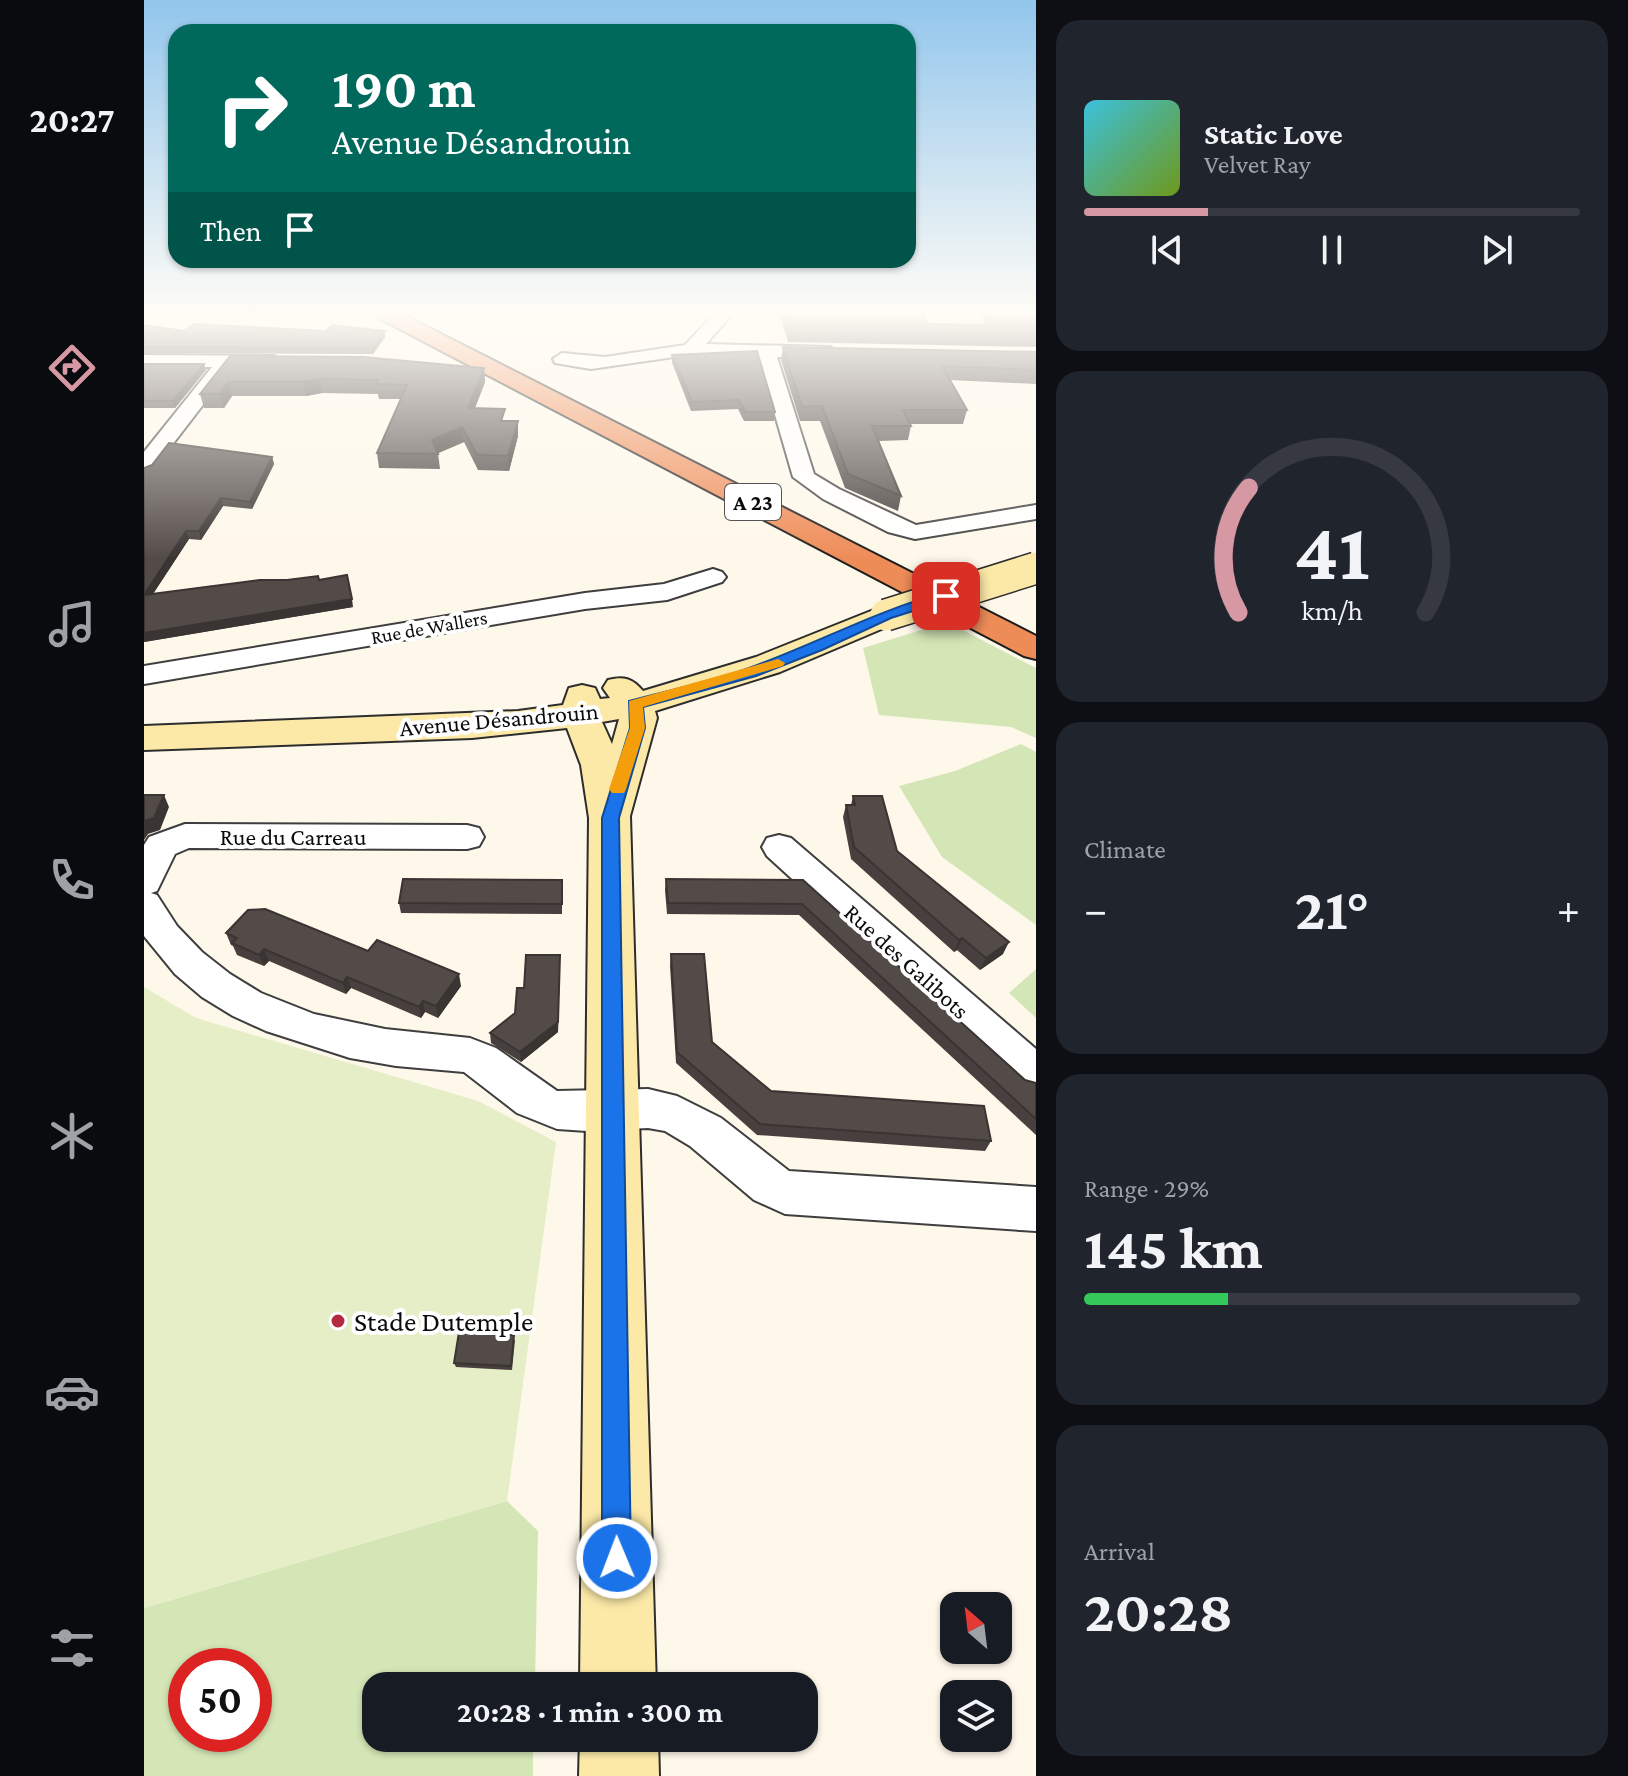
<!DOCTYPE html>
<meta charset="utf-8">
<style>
:root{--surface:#171b24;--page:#20242c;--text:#f1f3f6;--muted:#9ea1a6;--line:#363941;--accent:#d699a4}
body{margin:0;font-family:"Crimson Pro",serif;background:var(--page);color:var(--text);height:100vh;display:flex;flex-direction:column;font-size:30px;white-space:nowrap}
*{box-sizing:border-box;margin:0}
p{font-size:26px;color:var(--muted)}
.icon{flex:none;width:44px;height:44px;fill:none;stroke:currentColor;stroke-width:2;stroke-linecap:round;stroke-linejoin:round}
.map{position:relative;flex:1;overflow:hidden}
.details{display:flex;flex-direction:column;gap:20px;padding:20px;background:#0d0f14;width:592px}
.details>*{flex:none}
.hud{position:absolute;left:24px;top:24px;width:748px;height:244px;border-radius:24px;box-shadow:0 2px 6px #0004;background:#00695c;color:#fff;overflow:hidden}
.needle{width:52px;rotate:332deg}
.controls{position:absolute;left:796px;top:1592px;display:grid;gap:16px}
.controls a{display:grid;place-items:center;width:72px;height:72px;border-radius:16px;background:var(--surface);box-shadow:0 2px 6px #0004;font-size:40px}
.speed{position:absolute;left:24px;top:1648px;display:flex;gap:16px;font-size:40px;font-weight:700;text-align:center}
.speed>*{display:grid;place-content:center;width:104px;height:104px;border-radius:50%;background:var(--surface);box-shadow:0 2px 6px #0004;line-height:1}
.speed .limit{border:12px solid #d22;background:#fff;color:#111}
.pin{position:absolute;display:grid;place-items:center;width:68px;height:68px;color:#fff;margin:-34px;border-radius:16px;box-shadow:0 4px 12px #0006}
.me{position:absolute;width:88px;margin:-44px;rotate:359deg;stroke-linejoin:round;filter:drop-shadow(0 0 6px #0008)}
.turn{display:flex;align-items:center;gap:28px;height:168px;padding:0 32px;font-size:36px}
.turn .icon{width:104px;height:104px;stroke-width:2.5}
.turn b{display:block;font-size:56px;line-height:68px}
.then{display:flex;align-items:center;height:76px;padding:0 32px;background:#0003;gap:16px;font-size:30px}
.big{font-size:60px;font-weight:700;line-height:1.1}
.details .tile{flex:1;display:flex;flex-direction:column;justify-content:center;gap:12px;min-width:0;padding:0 28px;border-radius:24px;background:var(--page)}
.details .dial{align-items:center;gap:0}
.dial svg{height:208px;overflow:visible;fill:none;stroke:var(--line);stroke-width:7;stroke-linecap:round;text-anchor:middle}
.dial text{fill:var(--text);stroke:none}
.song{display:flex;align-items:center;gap:24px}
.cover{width:96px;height:96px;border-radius:12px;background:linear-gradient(135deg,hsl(190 70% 55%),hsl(80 70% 35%))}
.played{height:8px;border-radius:4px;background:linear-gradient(90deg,var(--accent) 25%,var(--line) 25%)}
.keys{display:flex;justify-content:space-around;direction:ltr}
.heat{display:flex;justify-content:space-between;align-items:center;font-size:44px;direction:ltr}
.charge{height:12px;border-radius:6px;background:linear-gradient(90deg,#34c759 29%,var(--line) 0)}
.trip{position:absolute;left:218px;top:1672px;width:456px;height:80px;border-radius:24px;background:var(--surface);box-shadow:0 2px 6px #0004;font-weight:700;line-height:80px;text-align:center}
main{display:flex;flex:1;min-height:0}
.menu{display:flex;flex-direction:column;width:144px;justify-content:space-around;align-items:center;background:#090b0e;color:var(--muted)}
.menu .icon{width:56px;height:56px}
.menu .current{color:var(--accent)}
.menu b{font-size:36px;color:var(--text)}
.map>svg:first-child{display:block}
.green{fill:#d4e6b6;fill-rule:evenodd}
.pitch{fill:#e5eec7}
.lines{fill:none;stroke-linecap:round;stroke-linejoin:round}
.street-casing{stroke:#3e3e3e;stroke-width:4}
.secondary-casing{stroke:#2d2d2d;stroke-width:4}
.highway-casing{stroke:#1c1c1c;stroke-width:4}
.street{fill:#fff;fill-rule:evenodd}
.secondary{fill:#fce9a8;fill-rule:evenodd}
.highway{fill:#ee8c58;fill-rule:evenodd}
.secondary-bridge-casing{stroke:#2d2d2d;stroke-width:34;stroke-linecap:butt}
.secondary-bridge{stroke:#fce9a8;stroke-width:31}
.wall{fill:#47403e}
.shaded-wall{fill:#3a3432}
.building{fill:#534b48;stroke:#3a3432;stroke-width:2}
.route{fill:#1a73e8;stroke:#114b97;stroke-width:2}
.slow{fill:#f59e0b}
.poi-dot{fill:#b42a40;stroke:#fff;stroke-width:3}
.labels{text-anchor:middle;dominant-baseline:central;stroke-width:8;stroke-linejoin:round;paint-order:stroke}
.far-street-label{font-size:20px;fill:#0b0b0b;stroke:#fff}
.shield{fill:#fff;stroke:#545454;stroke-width:2}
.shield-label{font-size:22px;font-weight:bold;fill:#0b0b0b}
.street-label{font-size:24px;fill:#0b0b0b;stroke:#fff}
.near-poi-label{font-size:28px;fill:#0b0b0b;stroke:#fff;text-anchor:start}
</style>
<main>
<nav class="menu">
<b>20:27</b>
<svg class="icon current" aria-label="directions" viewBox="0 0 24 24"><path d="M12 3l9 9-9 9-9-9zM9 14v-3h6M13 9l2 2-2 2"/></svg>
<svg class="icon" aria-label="music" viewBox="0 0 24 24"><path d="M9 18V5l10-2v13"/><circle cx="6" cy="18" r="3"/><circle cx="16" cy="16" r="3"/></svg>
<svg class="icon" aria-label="phone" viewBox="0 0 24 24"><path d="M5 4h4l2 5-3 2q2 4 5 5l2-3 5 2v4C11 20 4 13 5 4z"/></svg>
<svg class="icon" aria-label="climate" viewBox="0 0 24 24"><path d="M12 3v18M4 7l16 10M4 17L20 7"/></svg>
<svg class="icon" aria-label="car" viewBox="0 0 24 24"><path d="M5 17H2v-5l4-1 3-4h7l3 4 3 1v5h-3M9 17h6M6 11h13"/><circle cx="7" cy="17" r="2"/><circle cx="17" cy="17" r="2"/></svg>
<svg class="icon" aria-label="filters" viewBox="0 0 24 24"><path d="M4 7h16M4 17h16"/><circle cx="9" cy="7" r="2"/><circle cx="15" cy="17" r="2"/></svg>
</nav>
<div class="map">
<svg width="892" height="1776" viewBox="0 0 892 1776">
<rect width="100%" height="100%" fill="#fef8ea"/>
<path class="green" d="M803,622L892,668V738L867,727L735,715L719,648Z
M877,744L892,752V925L798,857L755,786L811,771Z
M892,969V1018L865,993Z
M363,1501L394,1531L391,1686H232V1738H389V1776H0V1608ZM42,1666H110V1734H42Z"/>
<path class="pitch" d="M0,987L52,1018L334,1101L412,1142L363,1501L0,1608Z"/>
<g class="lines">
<defs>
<path id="street" d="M573,311H591L562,344L686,347L695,353L686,359L633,357L670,474L695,489L772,525L892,505V519L771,539L744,532L679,499L649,477L614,356L530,357L447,369L411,363L409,359L418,353L461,357L541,345Z
M0,355L130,356L139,362L130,368L88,367L8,471L0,473V452L68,367H0Z
M569,569L578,572L582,577L578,582L523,600L441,609L0,684V666L441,593L520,584Z
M41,824L323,825L335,828L340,837L335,846L323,849L45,848L31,854L13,891L7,893L13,895L33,926L58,952L86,974L117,993L170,1014L241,1029L326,1038L352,1048L413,1091L504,1089L533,1096L577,1118L645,1171L892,1187V1231L641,1214L610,1200L546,1146L521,1131L504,1128L443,1131L413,1129L373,1113L320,1072L252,1066L206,1058L122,1031L89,1016L58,997L31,974L0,936V845L5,837Z
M635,835L647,838L892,1049V1093L877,1088L623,856L618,847L623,838Z"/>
<path id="secondary" d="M742,605L754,608L759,615L754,622L636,672L511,711L513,718L486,816L512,1686H436L445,818L437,765L423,728L328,738L0,750V726L374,711L419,705L425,688L438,685L451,688L456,699L466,698L459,688L464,680C480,676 488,678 499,691L612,657ZM475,719L468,744L458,722Z
M436,1738H514L515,1776H435Z"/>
<path id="highway" d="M225,311H252L892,636V659L880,656L229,315Z"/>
</defs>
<use href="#street" class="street-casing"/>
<use href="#secondary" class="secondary-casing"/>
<use href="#highway" class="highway-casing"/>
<use href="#street" class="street"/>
<use href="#secondary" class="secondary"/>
<use href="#highway" class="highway"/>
<defs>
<path id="secondary-bridge" d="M742,615L892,568"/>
</defs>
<use href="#secondary-bridge" class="secondary-bridge-casing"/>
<use href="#secondary-bridge" class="secondary-bridge"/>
</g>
<path class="wall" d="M635,311H778L784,324L840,325L837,311H892V347L644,342Z
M0,325L40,331L241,337L229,354L0,353Z
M639,347L892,352V384L806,380L823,410L819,424H766L767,426L764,440L734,441L757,496L754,511L701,488L676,421H656L637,360Z
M528,355L631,412L630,421H600L594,409L547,411L528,363Z
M86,356L340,368L341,382L331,408L362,421L374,436L365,471L334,470L320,442L294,453L296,469L235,468L233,453L257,399H235L234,394L178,393L162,396H88L80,408H60L56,394Z
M0,364H60L62,370L31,408H0Z
M128,457L130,464L108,509L79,506L57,540L45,539L9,594L143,580H175L209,607L0,642V468Z
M709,796L753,851L859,954L836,970L813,950L810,952L707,859L699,817L702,805H707Z
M522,879L659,880L881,1080L892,1083V1135L655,915L523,914L521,890Z
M418,890V914L257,913L255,903Z
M82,933L224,951L317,986L294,1018L281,1012L277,1018L207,988L202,994L125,961L120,966L93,955L89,946L87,945Z
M527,954L568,1042L627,1091L847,1141L841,1151L613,1135L532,1063L526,966Z
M416,965L414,1032L377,1062L347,1043L346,1033L371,1013L380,988Z
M371,1340L368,1370L312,1367L310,1363Z"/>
<path class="shaded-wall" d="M241,331V337L229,354L228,348Z
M60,364L62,370L31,408L29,401Z
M340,368L341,382L325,423L324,408Z
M175,379L178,393L162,396L159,382Z
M84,382L88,396L80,408L76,394Z
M374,421V436L365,471L364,456Z
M318,427L320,442L290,455L288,440Z
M128,457L130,464L108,509L106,502Z
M77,498L79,506L57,540L55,531Z
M42,531L45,539L3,603L0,595Z
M208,599L209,607L0,642V633Z
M20,795L25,807L16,830L4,834L0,840V821Z
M818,938L813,950L810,952L815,940Z
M865,942L859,954L836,970L842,958Z
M120,949L125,961L120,966L115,955Z
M416,955L414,1032L377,1062L376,1052Z
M315,974L317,986L294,1018L292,1006Z
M203,977L207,988L202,994L199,983Z
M279,1001L281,1012L277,1018L275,1007Z"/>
<path class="building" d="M641,311H778L784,324L846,325L843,311H892V334L646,329Z
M50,324L182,331L188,325L241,331L228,348L0,347V325L40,331Z
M639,347L892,352V370L798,366L823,410H759L767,426H728L757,496L704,474L678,406L658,407Z
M613,351L631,412H601L595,400L548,402L528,355Z
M86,356L219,357L340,368L324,408L361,409L357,421H374L364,456L333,455L318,427L288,440L294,454L233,453L263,385L232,384L234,380L175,379L159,382H84L76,394H56Z
M0,364H60L29,401H0Z
M25,443L128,457L106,502L77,498L55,531H42L0,595L116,580H143L174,576L175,580L203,575L208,599L0,633V468L8,465Z
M0,795H20L10,818L0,821Z
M709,796H738L753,851L865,942L842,958L818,938L815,940L710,847L702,805H711Z
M259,879L418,880V904L255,903Z
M522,879L659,880L881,1080L892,1083V1119L658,904L524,903Z
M121,909L224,951L233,940L315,974L292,1006L279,1001L275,1007L203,977L199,983L120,949L115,955L88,943L93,938L82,933L104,910Z
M527,954H560L568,1042L627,1091L840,1106L847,1141L616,1124L533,1052Z
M382,955H416L414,1022L376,1052L346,1033L371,1013L373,988H380Z
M315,1332L370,1335L367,1366L310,1363Z"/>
<linearGradient id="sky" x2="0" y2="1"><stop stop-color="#92c6ec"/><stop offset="0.56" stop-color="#fffcf6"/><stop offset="1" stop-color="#fffcf6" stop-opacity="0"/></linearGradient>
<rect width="892" height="559" fill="url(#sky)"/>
<path class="route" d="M802,592L809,596L807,599L747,618L678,650L612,676L499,707L501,728L475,818L487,1558L483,1569L473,1573L462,1569L458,1558V818L486,728L485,701C525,690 567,682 605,668C672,644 733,610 802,592Z"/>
<path class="slow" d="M634,659L641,663L639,666L499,707L501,728L482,789L480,793H468L465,789L486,728L485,701Z"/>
<circle class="poi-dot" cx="194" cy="1321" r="8"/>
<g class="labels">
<g class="far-street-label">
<text transform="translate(285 627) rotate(-10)">Rue de Wallers</text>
</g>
<rect class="shield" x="581" y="484" width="56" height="36" rx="6"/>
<g class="shield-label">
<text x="609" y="502">A 23</text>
</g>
<g class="street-label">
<text transform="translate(355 719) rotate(-5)">Avenue Désandrouin</text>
<text x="149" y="836">Rue du Carreau</text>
<text transform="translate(763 961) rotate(42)">Rue des Galibots</text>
</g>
<g class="near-poi-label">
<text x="210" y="1321">Stade Dutemple</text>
</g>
</g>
</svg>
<div class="controls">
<a><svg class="needle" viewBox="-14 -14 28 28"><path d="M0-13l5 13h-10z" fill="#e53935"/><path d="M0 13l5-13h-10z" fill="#9ea1a6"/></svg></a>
<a><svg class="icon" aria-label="layers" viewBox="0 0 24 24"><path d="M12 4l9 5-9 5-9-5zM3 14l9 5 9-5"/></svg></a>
</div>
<div class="speed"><div class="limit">50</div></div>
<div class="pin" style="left:802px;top:596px;background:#d93025"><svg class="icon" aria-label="arrive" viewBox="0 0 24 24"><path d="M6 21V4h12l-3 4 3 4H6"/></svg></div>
<svg class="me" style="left:473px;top:1558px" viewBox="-20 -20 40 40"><circle r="17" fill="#1a73e8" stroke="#fff" stroke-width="3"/><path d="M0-11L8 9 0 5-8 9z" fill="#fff"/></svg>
<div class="trip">20:28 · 1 min · 300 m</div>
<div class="hud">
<div class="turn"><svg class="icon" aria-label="right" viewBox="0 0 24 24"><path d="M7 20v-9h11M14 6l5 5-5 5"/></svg><div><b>190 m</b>Avenue Désandrouin</div></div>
<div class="then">Then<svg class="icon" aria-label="arrive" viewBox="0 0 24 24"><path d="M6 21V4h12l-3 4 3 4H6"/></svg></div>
</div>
</div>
<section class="details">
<div class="tile">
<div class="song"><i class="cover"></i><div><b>Static Love</b><p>Velvet Ray</p></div></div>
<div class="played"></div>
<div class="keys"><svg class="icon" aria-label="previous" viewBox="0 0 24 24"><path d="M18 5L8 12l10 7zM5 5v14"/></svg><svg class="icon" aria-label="pause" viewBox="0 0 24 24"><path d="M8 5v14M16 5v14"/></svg><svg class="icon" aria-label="next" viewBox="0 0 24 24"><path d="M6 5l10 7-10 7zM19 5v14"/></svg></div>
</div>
<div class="tile dial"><svg viewBox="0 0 100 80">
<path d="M14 69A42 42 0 1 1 86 69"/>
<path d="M14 69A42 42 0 0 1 18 21" stroke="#d699a4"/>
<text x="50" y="56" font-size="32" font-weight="700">41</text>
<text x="50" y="72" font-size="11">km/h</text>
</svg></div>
<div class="tile"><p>Climate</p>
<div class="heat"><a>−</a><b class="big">21°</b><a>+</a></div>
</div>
<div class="tile"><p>Range · 29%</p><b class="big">145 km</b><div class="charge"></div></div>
<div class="tile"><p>Arrival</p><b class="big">20:28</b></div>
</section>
</main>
